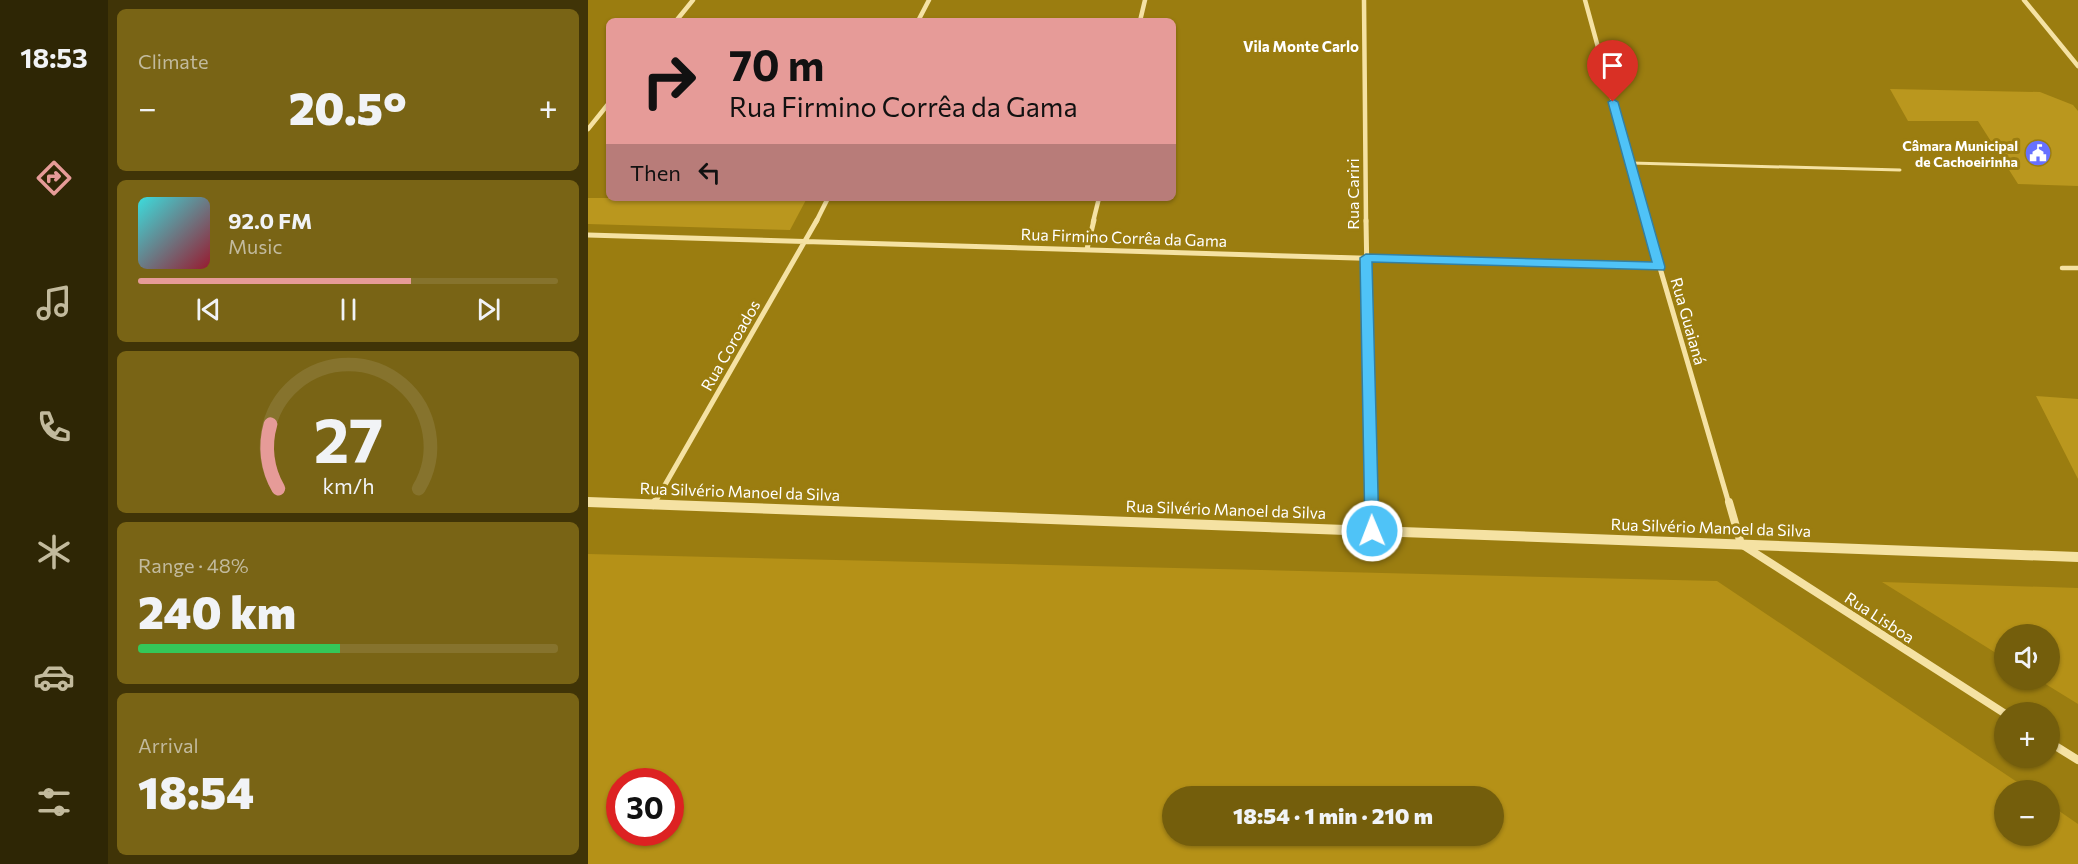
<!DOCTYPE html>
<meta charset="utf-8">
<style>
:root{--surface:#745e0c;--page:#796415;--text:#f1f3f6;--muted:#c2ba9d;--line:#86732d;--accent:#e69b98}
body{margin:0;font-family:Commissioner,sans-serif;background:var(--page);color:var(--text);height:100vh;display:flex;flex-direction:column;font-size:22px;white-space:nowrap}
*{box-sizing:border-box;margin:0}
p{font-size:20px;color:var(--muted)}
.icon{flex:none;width:33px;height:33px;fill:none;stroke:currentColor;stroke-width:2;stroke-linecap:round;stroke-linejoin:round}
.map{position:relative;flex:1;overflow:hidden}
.details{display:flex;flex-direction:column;gap:9px;padding:9px;background:#403407;width:480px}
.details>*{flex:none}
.guide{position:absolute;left:18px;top:18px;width:570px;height:183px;border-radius:9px;box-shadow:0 2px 4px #0004;background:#e69b98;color:#111;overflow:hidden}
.controls{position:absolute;left:1406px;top:624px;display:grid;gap:12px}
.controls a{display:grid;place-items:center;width:66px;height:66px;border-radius:50%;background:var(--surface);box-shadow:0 2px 4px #0004;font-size:30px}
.speed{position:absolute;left:18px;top:768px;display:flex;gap:12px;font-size:30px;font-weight:700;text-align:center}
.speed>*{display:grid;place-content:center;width:78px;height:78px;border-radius:50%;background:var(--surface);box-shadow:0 2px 4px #0004;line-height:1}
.speed .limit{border:9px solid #d22;background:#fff;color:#111}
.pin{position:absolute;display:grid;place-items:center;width:51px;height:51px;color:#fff;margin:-62px -26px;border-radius:50% 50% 50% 0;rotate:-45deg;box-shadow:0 0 6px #0007}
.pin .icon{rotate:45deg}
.me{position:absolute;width:66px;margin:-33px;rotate:359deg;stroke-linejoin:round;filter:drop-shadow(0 0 4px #0008)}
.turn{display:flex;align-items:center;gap:21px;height:126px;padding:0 24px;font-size:27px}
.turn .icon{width:78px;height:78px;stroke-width:2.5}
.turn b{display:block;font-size:42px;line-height:51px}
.then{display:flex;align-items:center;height:57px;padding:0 24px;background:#0003;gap:12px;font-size:22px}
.big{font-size:45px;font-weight:800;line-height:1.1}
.details .card{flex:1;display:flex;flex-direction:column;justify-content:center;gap:9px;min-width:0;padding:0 21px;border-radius:9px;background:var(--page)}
.details .dial{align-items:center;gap:0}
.dial svg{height:156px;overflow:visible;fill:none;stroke:var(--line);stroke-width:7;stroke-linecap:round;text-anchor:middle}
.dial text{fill:var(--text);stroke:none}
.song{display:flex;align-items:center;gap:18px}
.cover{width:72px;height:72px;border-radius:9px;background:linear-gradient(135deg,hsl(180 70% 55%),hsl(350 70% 35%))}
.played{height:6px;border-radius:3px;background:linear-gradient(90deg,var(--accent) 65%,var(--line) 65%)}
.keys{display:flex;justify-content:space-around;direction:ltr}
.heat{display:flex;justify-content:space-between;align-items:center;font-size:33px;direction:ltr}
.charge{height:9px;border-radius:4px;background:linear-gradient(90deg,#34c759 48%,var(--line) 0)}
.trip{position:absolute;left:574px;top:786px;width:342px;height:60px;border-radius:30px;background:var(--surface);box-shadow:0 2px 4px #0004;font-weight:800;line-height:60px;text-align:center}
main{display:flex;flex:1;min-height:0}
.tab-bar{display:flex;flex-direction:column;width:108px;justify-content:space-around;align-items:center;background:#2e2605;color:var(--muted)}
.tab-bar .icon{width:42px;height:42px}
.tab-bar .selected{color:var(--accent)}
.tab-bar b{font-size:27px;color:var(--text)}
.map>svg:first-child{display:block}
.green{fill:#b59117;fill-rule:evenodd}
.building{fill:#ba971e}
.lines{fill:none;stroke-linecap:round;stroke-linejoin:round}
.service-far1{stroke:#f5e2a3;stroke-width:3}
.service{stroke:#f5e2a3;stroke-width:4.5}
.minor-far2{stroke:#f5e2a3;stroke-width:4.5}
.minor-far1{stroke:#f5e2a3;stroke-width:5}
.minor{stroke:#f5e2a3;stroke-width:8}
.tertiary{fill:#f5e2a3;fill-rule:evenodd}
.route{fill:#4fc3f7;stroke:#337fa1;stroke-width:1.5}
.labels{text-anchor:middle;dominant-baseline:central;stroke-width:6;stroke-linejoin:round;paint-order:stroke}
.far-poi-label{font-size:14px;font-weight:bold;fill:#fff;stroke:#9b7d10;text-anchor:end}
.far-neighbourhood-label{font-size:15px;font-weight:bold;fill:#fff;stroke:#9b7d10}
.street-label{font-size:16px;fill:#fff;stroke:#9b7d10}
</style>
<main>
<nav class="tab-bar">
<b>18:53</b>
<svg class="icon selected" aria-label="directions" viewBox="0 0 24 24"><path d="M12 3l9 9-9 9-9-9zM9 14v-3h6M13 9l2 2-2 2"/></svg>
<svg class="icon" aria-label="music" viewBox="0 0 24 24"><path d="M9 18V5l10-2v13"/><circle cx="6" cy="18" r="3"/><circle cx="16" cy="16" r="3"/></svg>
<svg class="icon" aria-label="phone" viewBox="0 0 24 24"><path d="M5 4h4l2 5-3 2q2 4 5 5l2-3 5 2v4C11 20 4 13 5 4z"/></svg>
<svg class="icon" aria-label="climate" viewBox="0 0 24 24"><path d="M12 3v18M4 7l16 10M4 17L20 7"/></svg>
<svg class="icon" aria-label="car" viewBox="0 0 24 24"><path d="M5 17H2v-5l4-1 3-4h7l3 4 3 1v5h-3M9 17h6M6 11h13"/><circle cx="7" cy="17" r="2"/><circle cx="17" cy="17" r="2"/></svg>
<svg class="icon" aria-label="filters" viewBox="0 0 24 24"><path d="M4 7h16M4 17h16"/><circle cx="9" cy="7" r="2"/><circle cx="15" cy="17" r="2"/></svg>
</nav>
<section class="details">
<div class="card"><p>Climate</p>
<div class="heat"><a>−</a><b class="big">20.5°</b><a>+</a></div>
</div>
<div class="card">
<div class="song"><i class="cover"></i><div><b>92.0 FM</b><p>Music</p></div></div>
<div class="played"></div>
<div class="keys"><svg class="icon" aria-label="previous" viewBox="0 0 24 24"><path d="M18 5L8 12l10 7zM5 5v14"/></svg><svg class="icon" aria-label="pause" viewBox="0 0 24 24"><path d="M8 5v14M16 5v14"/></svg><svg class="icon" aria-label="next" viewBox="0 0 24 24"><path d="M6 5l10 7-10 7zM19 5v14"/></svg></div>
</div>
<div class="card dial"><svg viewBox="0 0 100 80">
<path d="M14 69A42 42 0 1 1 86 69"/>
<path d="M14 69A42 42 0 0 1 10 36" stroke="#e69b98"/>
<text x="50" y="56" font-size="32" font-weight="700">27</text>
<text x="50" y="72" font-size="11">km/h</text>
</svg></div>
<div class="card"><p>Range · 48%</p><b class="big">240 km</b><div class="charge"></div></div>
<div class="card"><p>Arrival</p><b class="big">18:54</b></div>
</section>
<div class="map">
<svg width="1490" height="864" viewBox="0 0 1490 864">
<rect width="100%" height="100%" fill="#9b7d10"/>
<path class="green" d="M0,554L1129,581L1441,790H1416V836H1461V804L1490,824V864H0ZM32,782H82V832H32ZM585,796H906V836H585Z
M1294,582L1490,588V704L1451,680H1461V634H1416V658Z"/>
<path class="building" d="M1302,89L1452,92L1485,105L1490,111V186L1430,184L1390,121H1320Z
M0,198H219L202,230L0,224Z
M1448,396L1490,399V479Z"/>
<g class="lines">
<path class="service-far1" d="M1043,163L1312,170"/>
<path class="service" d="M1474,268H1490"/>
<path class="minor-far2" d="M776,0L778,222
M997,0L1058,222
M1436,0L1490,66
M88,21L105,0
M330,21L341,0
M552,21L557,0
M0,129L21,103
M228,222L240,198
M505,222L511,198"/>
<path class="minor-far1" d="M778,220L783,504
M1058,220L1141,504
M0,235L1071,267
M499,249L506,220
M66,504L229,220"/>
<path class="minor" d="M783,502L784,531
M1141,502L1153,544L1416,713
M65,505L67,502
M1461,742L1490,760"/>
<path class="tertiary" d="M0,497L1490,552V562L0,507Z"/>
</g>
<path class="route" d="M1025,99L1030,102L1077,267L1076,270L784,262L791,531L789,536L784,538L779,536L777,531L772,258L778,254L1064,262L1020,102Z"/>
<defs>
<symbol id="civic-disc" viewBox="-11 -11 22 22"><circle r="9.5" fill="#6771ff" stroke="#9b7d10"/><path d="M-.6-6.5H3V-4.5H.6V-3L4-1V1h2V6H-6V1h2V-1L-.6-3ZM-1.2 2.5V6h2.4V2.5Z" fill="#fff"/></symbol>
</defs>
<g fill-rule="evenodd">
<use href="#civic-disc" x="1435" y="138" width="30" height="30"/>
</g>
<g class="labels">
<g class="far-poi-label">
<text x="1430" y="145">Câmara Municipal<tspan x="1430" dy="16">de Cachoeirinha</tspan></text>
</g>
<g class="far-neighbourhood-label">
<text x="713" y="46">Vila Monte Carlo</text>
</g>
<g class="street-label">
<text transform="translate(764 194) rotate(-90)">Rua Cariri</text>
<text transform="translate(536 237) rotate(2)">Rua Firmino Corrêa da Gama</text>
<text transform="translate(1101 321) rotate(74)">Rua Guaianá</text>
<text transform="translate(142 345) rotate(-60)">Rua Coroados</text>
<text transform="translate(152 491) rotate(2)">Rua Silvério Manoel da Silva</text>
<text transform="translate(638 509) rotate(2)">Rua Silvério Manoel da Silva</text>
<text transform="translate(1123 527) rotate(2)">Rua Silvério Manoel da Silva</text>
<text transform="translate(1292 617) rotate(33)">Rua Lisboa</text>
</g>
</g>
</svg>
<div class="controls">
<a><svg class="icon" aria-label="sound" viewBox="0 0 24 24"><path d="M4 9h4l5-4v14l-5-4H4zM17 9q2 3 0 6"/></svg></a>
<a>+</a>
<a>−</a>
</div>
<div class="speed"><div class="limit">30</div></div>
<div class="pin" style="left:1025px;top:102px;background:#d93025"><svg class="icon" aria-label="arrive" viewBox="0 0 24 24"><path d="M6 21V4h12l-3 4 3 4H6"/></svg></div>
<svg class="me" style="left:784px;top:531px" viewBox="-20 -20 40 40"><circle r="17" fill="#4fc3f7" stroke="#fff" stroke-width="3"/><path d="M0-11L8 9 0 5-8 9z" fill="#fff"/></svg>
<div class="trip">18:54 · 1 min · 210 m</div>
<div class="guide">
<div class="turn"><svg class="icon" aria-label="right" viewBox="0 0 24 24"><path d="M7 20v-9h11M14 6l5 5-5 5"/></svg><div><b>70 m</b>Rua Firmino Corrêa da Gama</div></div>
<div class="then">Then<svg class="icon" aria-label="left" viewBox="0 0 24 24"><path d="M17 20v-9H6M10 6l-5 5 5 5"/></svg></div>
</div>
</div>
</main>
